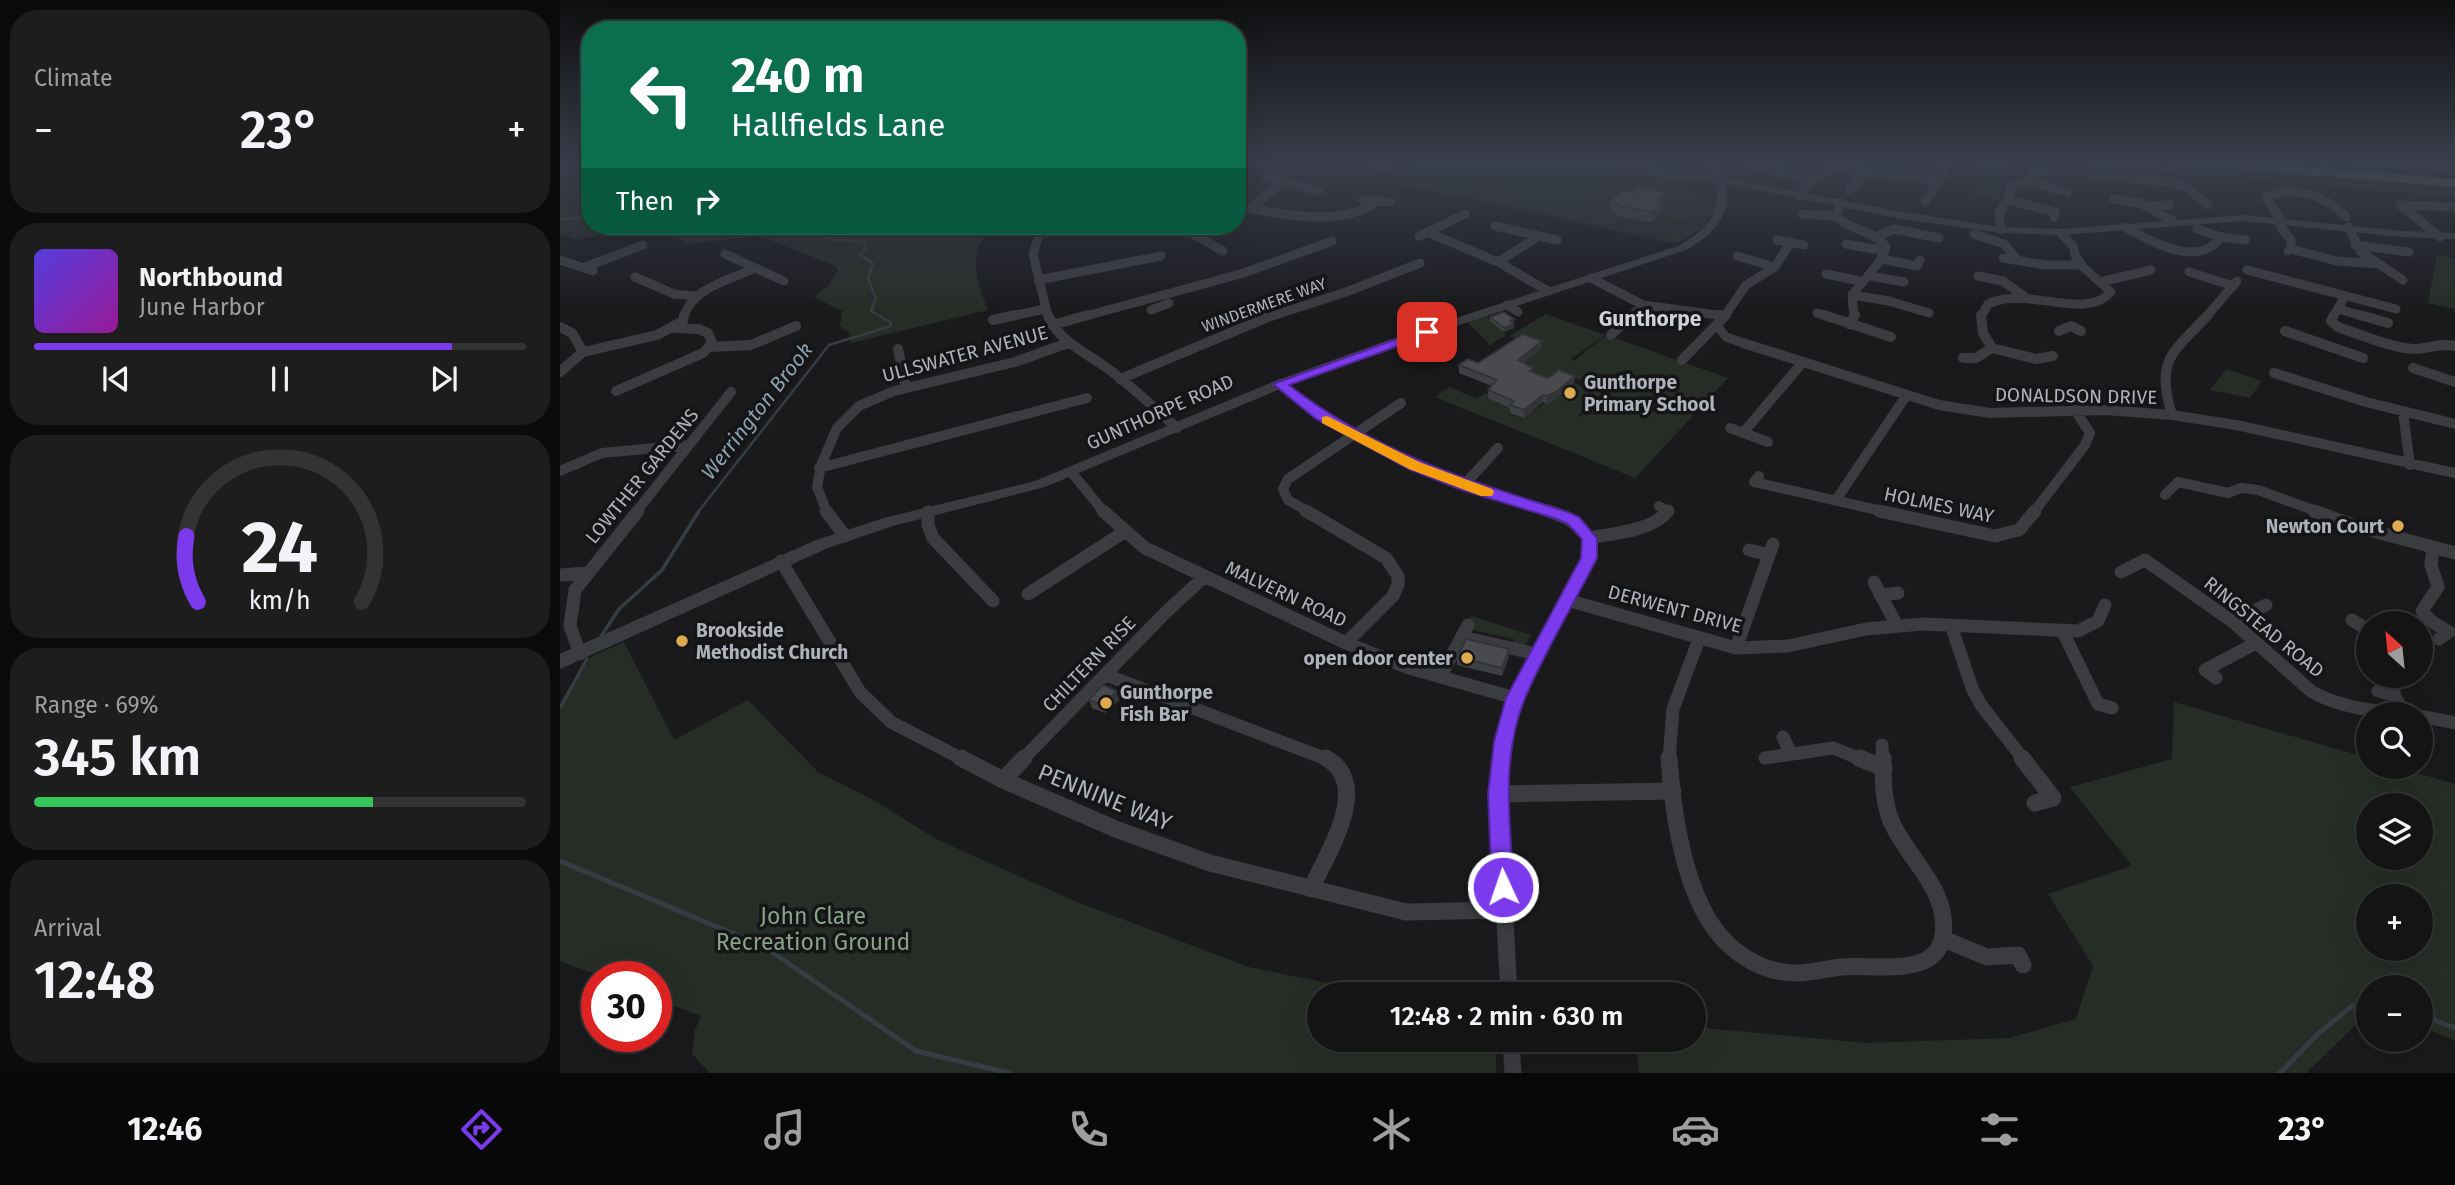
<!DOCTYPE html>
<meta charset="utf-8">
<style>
:root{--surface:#141415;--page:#1d1d1e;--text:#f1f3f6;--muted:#9d9ea0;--line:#333334;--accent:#7c3aed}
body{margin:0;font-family:"Fira Sans",sans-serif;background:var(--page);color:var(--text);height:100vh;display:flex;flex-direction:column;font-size:26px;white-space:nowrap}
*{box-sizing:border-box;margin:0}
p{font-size:23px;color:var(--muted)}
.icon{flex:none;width:38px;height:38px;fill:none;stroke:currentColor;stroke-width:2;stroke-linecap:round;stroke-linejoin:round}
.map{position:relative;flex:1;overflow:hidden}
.drawer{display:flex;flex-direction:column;gap:10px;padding:10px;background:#0b0b0c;width:560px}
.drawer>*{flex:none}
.top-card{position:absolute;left:21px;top:21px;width:665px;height:214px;border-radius:28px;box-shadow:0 7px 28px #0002,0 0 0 2px var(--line);background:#0b6e4f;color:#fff;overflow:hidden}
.needle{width:46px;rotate:333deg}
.tools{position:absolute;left:1796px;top:611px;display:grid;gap:14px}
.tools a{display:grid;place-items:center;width:77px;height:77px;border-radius:50%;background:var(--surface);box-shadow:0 7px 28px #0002,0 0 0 2px var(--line);font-size:35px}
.speed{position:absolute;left:21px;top:961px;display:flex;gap:14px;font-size:35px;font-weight:700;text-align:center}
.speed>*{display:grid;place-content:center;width:91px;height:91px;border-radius:50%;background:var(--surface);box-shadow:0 7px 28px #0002,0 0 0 2px var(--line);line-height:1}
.speed .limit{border:10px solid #d22;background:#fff;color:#111}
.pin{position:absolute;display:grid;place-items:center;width:60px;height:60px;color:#fff;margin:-30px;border-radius:14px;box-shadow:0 4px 10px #0006}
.me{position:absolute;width:77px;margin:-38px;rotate:357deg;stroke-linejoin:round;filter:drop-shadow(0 0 5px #0008)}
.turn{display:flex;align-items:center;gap:24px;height:147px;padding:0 35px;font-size:32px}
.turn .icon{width:91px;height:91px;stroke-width:2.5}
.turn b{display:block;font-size:49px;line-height:60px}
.then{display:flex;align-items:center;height:66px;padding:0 35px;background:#0003;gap:14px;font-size:26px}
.big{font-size:52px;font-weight:600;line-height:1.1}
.drawer .tile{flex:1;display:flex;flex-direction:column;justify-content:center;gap:10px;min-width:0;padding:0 24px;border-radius:28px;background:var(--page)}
.drawer .dial{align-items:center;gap:0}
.dial svg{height:182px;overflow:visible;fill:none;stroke:var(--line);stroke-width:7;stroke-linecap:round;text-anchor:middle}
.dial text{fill:var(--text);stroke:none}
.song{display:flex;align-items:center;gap:21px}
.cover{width:84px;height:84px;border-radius:10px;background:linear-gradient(135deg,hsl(250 70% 55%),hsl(300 70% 35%))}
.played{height:7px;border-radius:4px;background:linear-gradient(90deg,var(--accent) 85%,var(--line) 85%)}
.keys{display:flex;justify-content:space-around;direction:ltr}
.heat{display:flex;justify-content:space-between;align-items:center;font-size:38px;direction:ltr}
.charge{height:10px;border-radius:5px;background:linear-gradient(90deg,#34c759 69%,var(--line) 0)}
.trip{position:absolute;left:747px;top:982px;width:399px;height:70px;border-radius:35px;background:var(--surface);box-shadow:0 7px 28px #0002,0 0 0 2px var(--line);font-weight:600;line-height:70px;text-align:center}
.tabs{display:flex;height:112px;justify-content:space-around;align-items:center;background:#080808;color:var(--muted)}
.tabs .icon{width:49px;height:49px}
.tabs .current{color:var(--accent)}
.tabs b{font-size:32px;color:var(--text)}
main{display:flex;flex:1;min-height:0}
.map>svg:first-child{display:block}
.built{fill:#262629}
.green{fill:#262d27;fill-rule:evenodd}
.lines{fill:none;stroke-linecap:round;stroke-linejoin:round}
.stream-far2{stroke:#353d43;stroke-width:2.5}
.stream-far1{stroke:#353d43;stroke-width:3.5}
.stream{stroke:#353d43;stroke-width:5}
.pedestrian{stroke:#3b3c40;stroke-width:9}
.minor-far3{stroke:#3b3c40;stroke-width:9}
.minor-far2{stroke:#3b3c40;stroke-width:10}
.minor-far1{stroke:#3b3c40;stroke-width:13}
.minor{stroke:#3b3c40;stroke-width:17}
.tertiary{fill:#3b3c40;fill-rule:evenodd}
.trunk{fill:#606268;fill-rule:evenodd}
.wall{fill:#3f4043}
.shaded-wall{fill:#333437}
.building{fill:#494a4e;stroke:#333437;stroke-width:2}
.route{fill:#7c3aed;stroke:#51269a;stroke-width:2}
.slow{fill:#f59e0b}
.poi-dot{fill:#ddaa50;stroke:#151517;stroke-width:2.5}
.labels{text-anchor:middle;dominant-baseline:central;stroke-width:7;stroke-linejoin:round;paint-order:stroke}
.far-street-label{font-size:16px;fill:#aeb2ba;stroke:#151517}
.street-label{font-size:19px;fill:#aeb2ba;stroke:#151517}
.poi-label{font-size:19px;font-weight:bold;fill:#aeb2ba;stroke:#151517;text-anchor:start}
.far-district-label{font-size:21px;font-weight:bold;fill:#ced1d6;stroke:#151517}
.water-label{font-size:21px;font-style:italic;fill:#8a9fb0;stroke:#151517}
.near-street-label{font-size:23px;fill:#aeb2ba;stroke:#151517}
.near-park-label{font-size:23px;fill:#88a288;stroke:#151517}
</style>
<main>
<section class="drawer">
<div class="tile"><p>Climate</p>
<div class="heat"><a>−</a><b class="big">23°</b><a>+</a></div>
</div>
<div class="tile">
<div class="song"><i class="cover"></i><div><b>Northbound</b><p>June Harbor</p></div></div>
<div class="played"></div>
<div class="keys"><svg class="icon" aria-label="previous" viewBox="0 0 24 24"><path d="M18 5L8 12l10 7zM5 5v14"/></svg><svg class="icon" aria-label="pause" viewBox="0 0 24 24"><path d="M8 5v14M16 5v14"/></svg><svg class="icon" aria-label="next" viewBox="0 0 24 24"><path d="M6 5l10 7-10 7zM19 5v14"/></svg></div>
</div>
<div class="tile dial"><svg viewBox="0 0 100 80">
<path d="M14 69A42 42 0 1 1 86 69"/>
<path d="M14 69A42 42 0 0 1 9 40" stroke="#7c3aed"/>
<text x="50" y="56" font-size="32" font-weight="700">24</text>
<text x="50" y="72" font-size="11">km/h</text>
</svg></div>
<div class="tile"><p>Range · 69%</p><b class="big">345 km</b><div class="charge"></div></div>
<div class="tile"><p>Arrival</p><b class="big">12:48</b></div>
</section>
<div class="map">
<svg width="1895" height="1073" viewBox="0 0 1895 1073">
<rect width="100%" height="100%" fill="#1a1a1c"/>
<path class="built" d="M948,162H1035L1075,170L1117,180L1145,197L1155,210L1139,230L1119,242L1109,243L904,197Z"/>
<path class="green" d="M0,162H30V226H434C406,250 416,280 428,310L291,343L289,333L280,326L282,311L254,297L268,286L278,270L275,266L200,236L126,244L106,231L89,226L68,228L17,240L0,233Z
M860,162H948L904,197L833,184Z
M953,162H1026L1070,171L1020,221L910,195Z
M1412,162H1444L1441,184L1444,185L1440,200L1413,194L1421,177Z
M1486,162H1543L1895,192V196Z
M1568,162H1630L1895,185V191Z
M1740,162H1860L1895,165V173Z
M1081,172C1110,179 1134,185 1154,208L1149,217L1130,216L1122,221L1112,219L1102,231L1122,236L1129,227L1124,224L1140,228L1119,242H1111L1097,226L1108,214H1118L1128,202L1121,199L1122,197H1111L1094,189L1079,193L1064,191Z
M1043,204L1053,205L1064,217L1053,229L1024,222Z
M1877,255L1895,259V309L1868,303Z
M986,314L1045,335L1011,359L1014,361L1046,335L1168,378L1075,478L875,397L889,387L917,399L925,393L958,406L949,414L964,418C981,404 998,397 1014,383L1043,393L1018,415L1020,417L1048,390L1000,373L986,385L961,375L962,341L949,336Z
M925,315L947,335L930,345L907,322Z
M1666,369L1702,381L1690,398L1650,390Z
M911,616L972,635L964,646L952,645L954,639L912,630L905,623Z
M64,642L114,740L188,700L258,772L312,799L376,839L517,902L689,967L821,994H760V1040H936V1073H150L132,1054L135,1030L141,1016L96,999V976H40L0,961V704L32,656Z
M1614,702L1808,758V766L1836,767L1895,784V1041L1872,1031L1860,1030V987H1808V1023L1799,1022L1746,1073H1079L1075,1040H1134V1027L1305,1043L1449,1038L1516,1019L1533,966L1488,894L1572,866L1510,787L1612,759ZM1808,805H1860V858H1808ZM1808,896H1860V948H1808Z"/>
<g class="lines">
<path class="stream-far2" d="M0,219L30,217
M138,512L269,345L331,326L330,322L311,311L316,299L308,278L313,264L300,254L306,248L305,242L273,240L257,233V226"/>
<path class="stream-far1" d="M40,638L59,609L102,570L139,511
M0,708L27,659"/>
<path class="stream" d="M0,861L203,946L356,1051L449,1073
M1860,1015L1895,1028
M1720,1073L1760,1032L1792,1006L1808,1008"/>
<path class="pedestrian" d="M1159,322L1158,327L1166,337L1183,343"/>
<path class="minor-far3" d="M1046,162L1120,177L1161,179
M1845,162L1847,164
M1869,162L1895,164
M812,164L828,168
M1191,165L1251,180L1240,196
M1280,166L1304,173L1290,190
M1304,173L1379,180
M1532,176L1611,182L1627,188L1648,205
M707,178L758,191
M1251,180L1285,163
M1469,181L1507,192
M1554,199L1580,203L1613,221
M803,200L831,202
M1448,200L1451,186L1471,180L1473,172H1488
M1365,201L1384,173L1383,162
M1280,203L1276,216C1290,231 1314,230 1326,247L1320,261L1292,295L1294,317
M1588,206L1609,205
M677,207C723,213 777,229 818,201
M691,208L721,182
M1242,214L1276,216
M1721,220L1705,197C1732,184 1767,196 1786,217
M486,226L478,238L473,254L488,317
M619,226L663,251
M935,226L997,240
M1720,226L1731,240V249L1728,251
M1565,227C1591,242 1639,269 1661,237
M1788,227L1801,252L1843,280
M1637,229L1661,237L1686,240
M483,230L561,226
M1441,230L1439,213L1448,200L1495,212L1494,217
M867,232L938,262L988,291
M1414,234L1444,244L1456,258
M859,236L905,214
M1315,237L1334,229L1379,238
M1880,237L1840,205L1895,207
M1217,240L1244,245
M1286,244L1325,251
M1795,245L1849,252
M1731,249L1777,261L1817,264
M165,254L224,281
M1177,256L1215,267
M1443,258L1485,265H1520
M1322,259L1357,266L1360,260
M0,260L33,271
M938,262L979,236
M25,267L83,245
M1687,270L1836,309
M1629,272L1674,286
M1266,274L1300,281
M1310,276L1344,282
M1418,276L1443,281L1465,297
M75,277L114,294L135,296
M1031,278L1083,305L1165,316
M478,280L601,256
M1544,281L1591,270
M1292,295L1329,301L1369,313
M947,305L958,312
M1778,309L1806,317
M591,310L609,303
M1257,313L1269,317
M124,317C131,288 170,280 195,268
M447,317L485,309
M522,317L684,273L772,241
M709,317L786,292L860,263
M1070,317L1083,305
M1164,317L1186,285L1215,267L1230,243
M1421,317L1428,304C1468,285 1525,322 1551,292L1523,267L1515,255L1514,247L1501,233
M1646,317L1677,281
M1773,317L1785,296"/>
<path class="minor-far2" d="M488,315C499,342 525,352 547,368C572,386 594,408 617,428
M1159,315L1165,316
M1264,315L1331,337
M1774,315L1771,321L1778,327C1802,335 1826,346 1852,349C1867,350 1879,342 1895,346
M1800,315L1828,323
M433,320L456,315
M1289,324L1295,315
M492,325L528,315
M0,327L12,333L23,352L0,372
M1499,331L1511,326L1521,331
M1725,331L1803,358
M1051,335L1072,315
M1183,343L1379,405L1430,413L1545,410L1612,415L1676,425L1895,473
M150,347L191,345L236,326
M1432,348L1476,359L1493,356
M338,349L346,388
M23,352L97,335L123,321L124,315
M1403,358H1416L1432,348L1423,333L1421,315
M1122,360L1166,315
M1853,368L1895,382
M1714,373L1806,402L1895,424
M560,379L713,315
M720,384C800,449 896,482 993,512
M56,391L143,353L152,343L148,333L138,329L115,328
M1843,412L1850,465
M1612,415C1595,360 1612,353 1648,315
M1170,428L1208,442
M1183,433L1242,363
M259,468L527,398
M0,471L42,453L129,445
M512,473L544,512
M1199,476L1194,482L1326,512
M904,485L938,448
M1605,495L1618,482L1668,493L1681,488L1698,490L1759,512
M1276,500L1346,396
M1099,506L1107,512
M76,512L171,392
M267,512L257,487L261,465L277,428L299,406L334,391L455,362L508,343
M749,512L728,500L723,489L728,479L841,403
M1474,512L1525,445L1530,433L1515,410"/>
<path class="minor-far1" d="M266,511L285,536
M543,511L585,548L786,643L849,668L955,698
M746,511L826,558L838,576V585L833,596L786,643
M1319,511L1435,536L1459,530L1475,511
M1754,511L1802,528L1895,553
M368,512V525L373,538L433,601
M1029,538C1055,533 1092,531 1108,511
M1873,548L1871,565L1878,587L1862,611L1871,621L1889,632L1879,639
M1189,550L1209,555
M221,561L300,692L331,722L404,760
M1561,572L1585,560L1673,622L1752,692C1782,708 1813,711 1847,714
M0,575L26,573
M1314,582L1337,626
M468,594L564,532
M1320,595L1338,593
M1007,600L1176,648L1228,646L1306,629L1363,624L1518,631L1538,621L1545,605
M1792,620L1808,630
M1673,622L1706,605
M1391,625L1412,688L1421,705L1464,760
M1503,632L1538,704L1552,708
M902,637L976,654
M1176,648L1213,544
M20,654L10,626L15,590L78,511
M546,675L769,760
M1833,676L1834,695L1845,714
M880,677L908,625
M1656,678L1645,670L1696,643
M1818,691L1834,695
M1860,716L1895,723
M1223,737L1231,754
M1322,745L1323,760
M1205,758L1273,748L1303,760
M462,760L606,612L644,577
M942,760L955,698L1029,558C1034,530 1011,518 988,511
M1109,760L1113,709L1139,639"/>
<path class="minor" d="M401,758L443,780L558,830L650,863L846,912L944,910
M942,758L938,794L949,994
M1109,758C1113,814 1125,903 1167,943C1180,956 1200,968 1218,971C1241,976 1259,970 1281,967C1310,963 1377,980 1383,935C1389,889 1348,860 1331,821C1323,801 1323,779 1323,758
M1299,758L1324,768
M1462,758L1493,798L1475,803
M443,780L464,758
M938,794L1113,791
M751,889C767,853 813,785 766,758
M1383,939L1427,957L1458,955L1463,965
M951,1040L953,1073"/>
<path class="tertiary" d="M1149,162H1159L1165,178L1343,212L1440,227L1501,229L1683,215L1842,231L1895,233V239L1842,237L1683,221L1501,235L1440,233L1343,219L1166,184C1173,216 1151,236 1126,250L845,343L725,387L485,487L333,526L268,548L0,669V654L256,540L324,518L475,481L715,381L837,337L1118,246C1157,224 1165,204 1149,162Z"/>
<path class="trunk" d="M1645,162H1696L1895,179V187L1651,166Z"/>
</g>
<path class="wall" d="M1051,201L1105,203L1103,204V211L1092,222L1062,217L1051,211Z
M930,317L954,319V323H953L954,324V328L944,332L930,321Z
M982,341V348L963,363L973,368V372L988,378L1014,383L996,399L987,404L983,402L964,418L950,413V408L928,398V390L932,386L899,373V365L918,363Z
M949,649V657L942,676L897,665V657Z
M560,699L545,713L532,708L529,700Z"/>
<path class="shaded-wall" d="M1106,192L1103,211L1092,222L1093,212L1098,200Z
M954,324V328L944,332V328Z
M982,341V348L958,367V360Z
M1015,376L1014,383L996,399L987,404V396Z
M983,395V402L964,418V410Z
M949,649V657L942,676V668Z
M557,691L560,699L545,713L542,705Z"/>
<path class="building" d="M1080,186L1106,192L1098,200L1104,201L1093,212L1063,207L1051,201L1063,190L1075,192Z
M944,312L954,319L950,321L954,324L944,328L930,317Z
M963,334L982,341L958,360L973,368L970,371L988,378L999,370L1015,376L996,392L987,396L983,395L964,410L950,405L954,401L928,390L937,380L899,365L908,359L918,363Z
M906,639L949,649L942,668L897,657Z
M543,685L557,691L542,705L529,700Z"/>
<linearGradient id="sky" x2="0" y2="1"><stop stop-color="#0e0e0f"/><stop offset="0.52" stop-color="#383e4b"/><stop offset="1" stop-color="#383e4b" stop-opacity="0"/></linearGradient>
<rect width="1895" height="312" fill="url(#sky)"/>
<path class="route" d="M867,328L872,329V334L729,385C814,451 907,481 1008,512L1019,517L1037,538V558C1014,604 986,649 966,696C940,755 950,825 954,887L951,894L943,897L935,894L932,887L928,794L934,742L946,698L1021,558L1022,539L1008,524L997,519L899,489L849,469L756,419L713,384Z"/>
<path class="slow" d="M767,416L859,462L932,489L934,492L932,496H921L849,469L762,423V417Z"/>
<g class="poi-dot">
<circle cx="1010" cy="393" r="7"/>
<circle cx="1838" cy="526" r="7"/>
<circle cx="122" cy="641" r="7"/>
<circle cx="907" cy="658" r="7"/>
<circle cx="546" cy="703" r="7"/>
</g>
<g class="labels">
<g class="far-street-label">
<text transform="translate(704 305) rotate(-20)">WINDERMERE WAY</text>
</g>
<g class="street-label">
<text transform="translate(405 354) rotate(-15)">ULLSWATER AVENUE</text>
<text transform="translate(1516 396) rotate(1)">DONALDSON DRIVE</text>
<text transform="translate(600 412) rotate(-24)">GUNTHORPE ROAD</text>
<text transform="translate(82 476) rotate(-51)">LOWTHER GARDENS</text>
<text transform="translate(1379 505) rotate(12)">HOLMES WAY</text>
<text transform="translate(726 594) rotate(25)">MALVERN ROAD</text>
<text transform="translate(1115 609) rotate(15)">DERWENT DRIVE</text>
<text transform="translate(1704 627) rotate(39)">RINGSTEAD ROAD</text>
<text transform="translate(529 664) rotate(-46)">CHILTERN RISE</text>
</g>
<g class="poi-label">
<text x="1024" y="382">Gunthorpe<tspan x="1024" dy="22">Primary School</tspan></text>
<text x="1824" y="526" text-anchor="end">Newton Court</text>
<text x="136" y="630">Brookside<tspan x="136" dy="22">Methodist Church</tspan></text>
<text x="893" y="658" text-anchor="end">open door center</text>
<text x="560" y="692">Gunthorpe<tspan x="560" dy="22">Fish Bar</tspan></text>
</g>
<g class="far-district-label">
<text x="1090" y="319">Gunthorpe</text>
</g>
<g class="water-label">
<text transform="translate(197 411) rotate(-52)">Werrington Brook</text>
</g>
<g class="near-street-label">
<text transform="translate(545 797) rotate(22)">PENNINE WAY</text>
</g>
<g class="near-park-label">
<text x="253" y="916">John Clare<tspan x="253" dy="26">Recreation Ground</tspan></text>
</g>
</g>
</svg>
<div class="tools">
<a><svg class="needle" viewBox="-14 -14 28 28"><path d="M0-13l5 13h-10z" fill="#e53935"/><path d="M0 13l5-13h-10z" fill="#9d9ea0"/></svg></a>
<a><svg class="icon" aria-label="search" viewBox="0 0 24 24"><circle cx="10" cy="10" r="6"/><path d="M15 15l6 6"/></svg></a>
<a><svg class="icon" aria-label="layers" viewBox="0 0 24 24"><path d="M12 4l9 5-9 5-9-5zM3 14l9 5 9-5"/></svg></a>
<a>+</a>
<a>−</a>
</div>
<div class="speed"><div class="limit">30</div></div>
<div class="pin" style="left:867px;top:332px;background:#d93025"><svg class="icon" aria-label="arrive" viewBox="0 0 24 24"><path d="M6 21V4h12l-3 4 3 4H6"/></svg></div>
<svg class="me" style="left:943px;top:887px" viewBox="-20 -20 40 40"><circle r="17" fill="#7c3aed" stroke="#fff" stroke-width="3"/><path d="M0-11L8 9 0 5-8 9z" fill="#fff"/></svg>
<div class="trip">12:48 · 2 min · 630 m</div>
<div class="top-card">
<div class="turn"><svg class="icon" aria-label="left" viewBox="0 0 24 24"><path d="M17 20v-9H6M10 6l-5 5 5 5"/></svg><div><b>240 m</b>Hallfields Lane</div></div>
<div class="then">Then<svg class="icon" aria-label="right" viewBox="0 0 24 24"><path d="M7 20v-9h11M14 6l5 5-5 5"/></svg></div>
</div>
</div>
</main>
<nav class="tabs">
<b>12:46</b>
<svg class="icon current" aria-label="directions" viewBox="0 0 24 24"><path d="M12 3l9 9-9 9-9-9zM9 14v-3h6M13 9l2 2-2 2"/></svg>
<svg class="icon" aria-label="music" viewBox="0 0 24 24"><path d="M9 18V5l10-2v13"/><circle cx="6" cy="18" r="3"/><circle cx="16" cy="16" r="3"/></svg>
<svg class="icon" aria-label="phone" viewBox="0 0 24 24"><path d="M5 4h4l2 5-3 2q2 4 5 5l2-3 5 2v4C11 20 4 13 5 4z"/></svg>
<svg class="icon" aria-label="climate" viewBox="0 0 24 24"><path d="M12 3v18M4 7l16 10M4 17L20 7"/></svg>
<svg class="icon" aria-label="car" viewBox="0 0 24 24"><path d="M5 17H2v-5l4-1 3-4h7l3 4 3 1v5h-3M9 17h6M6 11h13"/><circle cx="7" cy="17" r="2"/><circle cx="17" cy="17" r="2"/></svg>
<svg class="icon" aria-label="filters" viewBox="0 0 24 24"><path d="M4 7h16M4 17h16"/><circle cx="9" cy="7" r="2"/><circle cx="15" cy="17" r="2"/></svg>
<b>23°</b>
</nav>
